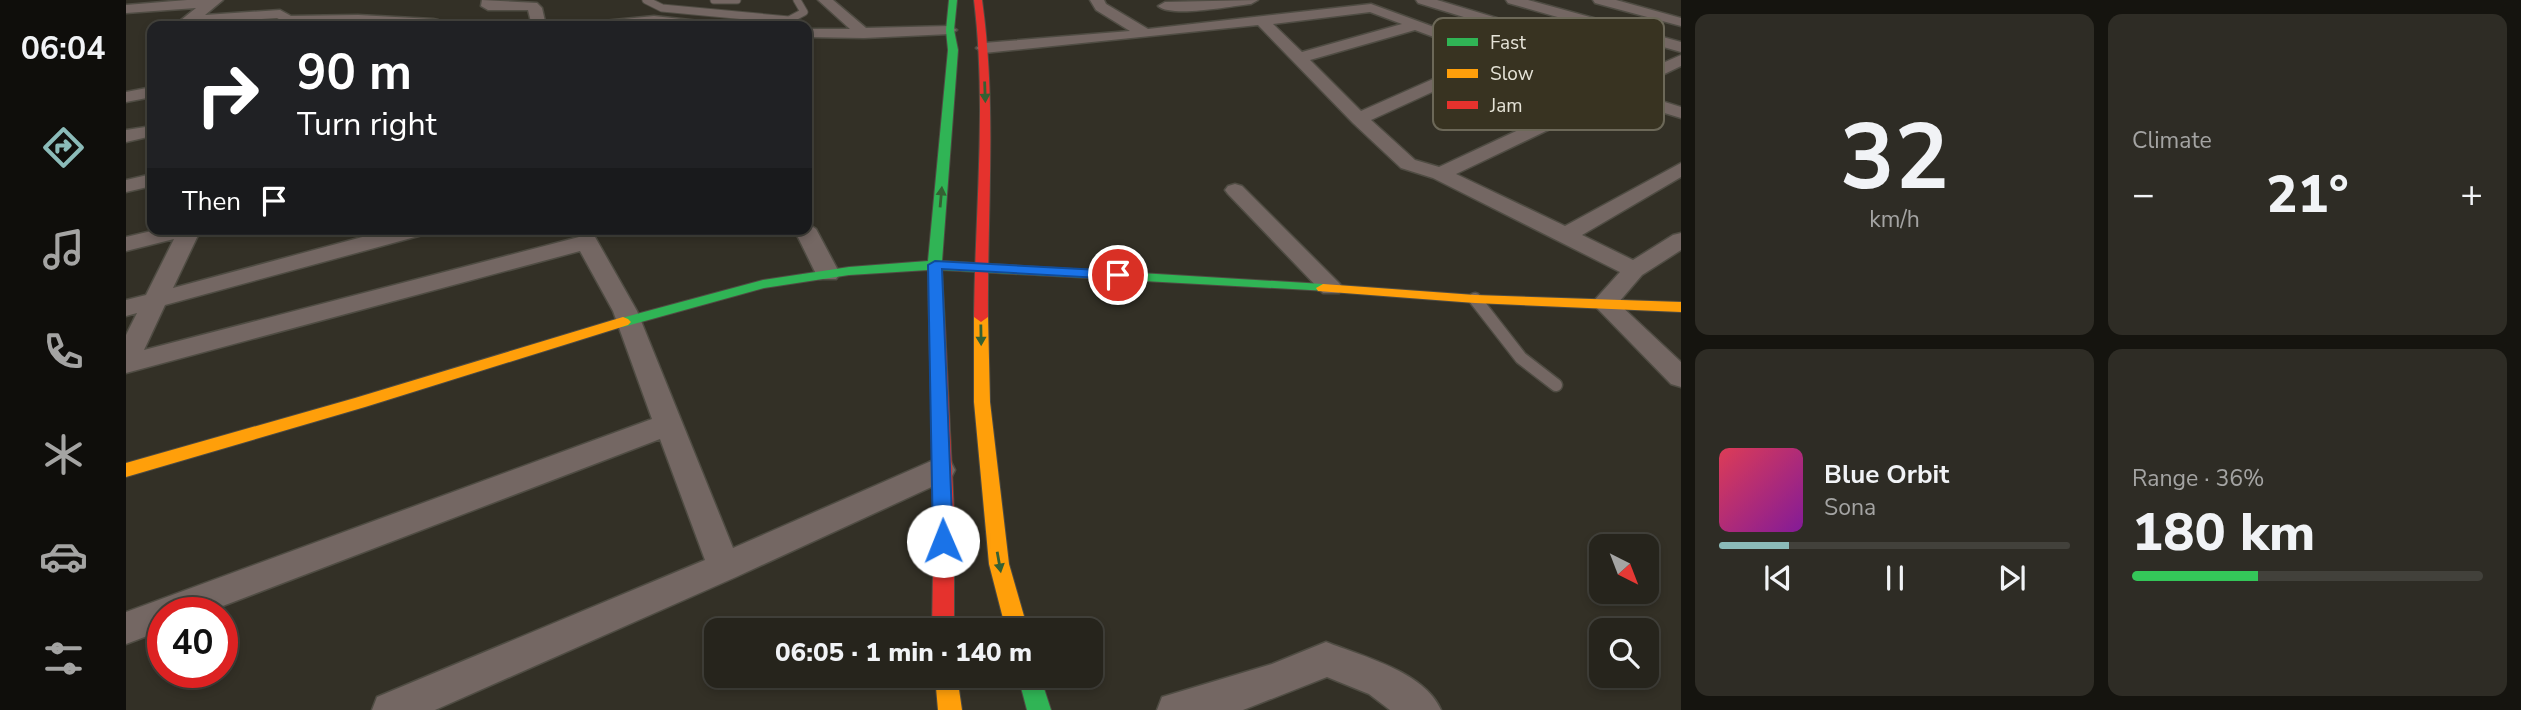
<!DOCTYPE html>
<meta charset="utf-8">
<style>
:root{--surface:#26241c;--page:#2e2c25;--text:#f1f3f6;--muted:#a4a4a3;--line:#42413b;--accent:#8bbbb9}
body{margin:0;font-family:"Nunito Sans",sans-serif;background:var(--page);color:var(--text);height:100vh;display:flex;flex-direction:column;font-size:26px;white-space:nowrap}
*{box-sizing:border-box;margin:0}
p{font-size:23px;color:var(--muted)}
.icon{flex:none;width:38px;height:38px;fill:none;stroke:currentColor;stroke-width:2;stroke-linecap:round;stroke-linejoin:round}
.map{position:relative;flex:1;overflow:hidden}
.sheet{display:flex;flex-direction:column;gap:14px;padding:14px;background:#15140f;width:840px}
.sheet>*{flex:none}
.banner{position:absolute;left:21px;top:21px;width:665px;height:214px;border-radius:14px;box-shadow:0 4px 10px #0003,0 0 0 2px var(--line);background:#202124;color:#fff;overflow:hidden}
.needle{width:46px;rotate:138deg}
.controls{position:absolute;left:1463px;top:534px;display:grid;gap:14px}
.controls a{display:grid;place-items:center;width:70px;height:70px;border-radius:14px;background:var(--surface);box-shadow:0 4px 10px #0003,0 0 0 2px var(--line);font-size:35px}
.speed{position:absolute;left:21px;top:597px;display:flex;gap:14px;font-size:35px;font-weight:700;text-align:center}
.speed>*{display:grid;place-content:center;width:91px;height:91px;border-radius:50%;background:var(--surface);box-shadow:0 4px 10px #0003,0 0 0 2px var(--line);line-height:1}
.speed .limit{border:10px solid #d22;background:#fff;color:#111}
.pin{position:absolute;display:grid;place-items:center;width:60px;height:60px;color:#fff;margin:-30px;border:4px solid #fff;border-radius:50%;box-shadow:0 2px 7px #0007}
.me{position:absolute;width:77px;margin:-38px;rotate:359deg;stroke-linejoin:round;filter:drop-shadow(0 0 5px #0008)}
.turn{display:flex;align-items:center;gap:24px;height:147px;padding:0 35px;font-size:32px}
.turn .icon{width:91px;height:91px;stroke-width:2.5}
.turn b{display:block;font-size:49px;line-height:60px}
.then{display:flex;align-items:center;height:66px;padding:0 35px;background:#0003;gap:14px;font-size:26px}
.big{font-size:52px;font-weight:800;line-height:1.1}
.sheet .tile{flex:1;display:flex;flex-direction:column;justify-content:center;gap:10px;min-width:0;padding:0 24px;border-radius:14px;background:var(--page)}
.sheet .dial{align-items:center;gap:0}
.dial b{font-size:91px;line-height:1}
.song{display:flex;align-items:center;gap:21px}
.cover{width:84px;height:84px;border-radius:10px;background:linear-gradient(135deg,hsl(350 70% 55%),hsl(290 70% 35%))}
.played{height:7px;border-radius:4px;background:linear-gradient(90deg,var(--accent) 20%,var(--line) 20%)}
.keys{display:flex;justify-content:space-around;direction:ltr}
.heat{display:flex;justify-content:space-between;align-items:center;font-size:38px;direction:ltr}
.charge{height:10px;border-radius:5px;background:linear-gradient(90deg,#34c759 36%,var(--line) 0)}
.sheet .tiles{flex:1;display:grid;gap:14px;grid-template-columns:repeat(2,1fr)}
.trip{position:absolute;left:578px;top:618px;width:399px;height:70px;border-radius:14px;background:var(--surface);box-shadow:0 4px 10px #0003,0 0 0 2px var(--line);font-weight:800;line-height:70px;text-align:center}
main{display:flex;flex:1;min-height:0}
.menu{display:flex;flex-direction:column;width:126px;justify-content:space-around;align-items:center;background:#0f0e0b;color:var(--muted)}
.menu .icon{width:49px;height:49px}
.menu .selected{color:var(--accent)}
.menu b{font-size:32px;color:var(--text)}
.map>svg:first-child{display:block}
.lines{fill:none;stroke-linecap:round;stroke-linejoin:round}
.lane-far1-casing{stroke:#4f4c43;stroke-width:9}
.lane-casing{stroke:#4f4c43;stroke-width:15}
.street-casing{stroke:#4f4c43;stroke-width:3}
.fast-casing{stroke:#4f4c43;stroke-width:2}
.slow-casing{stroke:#4f4c43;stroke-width:2}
.jam-casing{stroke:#4f4c43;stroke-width:2}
.lane-far1{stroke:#746763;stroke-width:7}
.lane{stroke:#746763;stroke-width:12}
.street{fill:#746763;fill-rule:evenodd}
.fast{fill:#30b455;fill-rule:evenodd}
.slow{fill:#ff9f0a;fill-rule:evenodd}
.jam{fill:#e5322d;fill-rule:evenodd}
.oneway{fill:#356033}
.route{fill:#1a73e8;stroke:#114b97;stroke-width:2}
.key{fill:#383321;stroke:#6c6858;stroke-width:2}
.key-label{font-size:19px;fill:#e6e4d8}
</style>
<main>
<nav class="menu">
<b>06:04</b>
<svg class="icon selected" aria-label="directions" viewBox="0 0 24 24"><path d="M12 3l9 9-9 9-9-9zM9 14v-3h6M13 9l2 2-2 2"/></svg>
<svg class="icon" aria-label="music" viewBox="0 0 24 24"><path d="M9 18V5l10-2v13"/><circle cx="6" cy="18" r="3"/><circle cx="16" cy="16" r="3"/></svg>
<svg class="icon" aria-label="phone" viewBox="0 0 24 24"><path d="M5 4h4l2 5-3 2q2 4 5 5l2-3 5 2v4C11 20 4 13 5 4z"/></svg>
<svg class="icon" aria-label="climate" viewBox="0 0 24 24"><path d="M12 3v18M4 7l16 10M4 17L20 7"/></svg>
<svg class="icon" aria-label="car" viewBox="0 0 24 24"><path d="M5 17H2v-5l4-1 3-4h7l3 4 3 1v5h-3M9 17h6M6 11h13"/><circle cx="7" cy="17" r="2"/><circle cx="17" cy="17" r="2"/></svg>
<svg class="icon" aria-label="filters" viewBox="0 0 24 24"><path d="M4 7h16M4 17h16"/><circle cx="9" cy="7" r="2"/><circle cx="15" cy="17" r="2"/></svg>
</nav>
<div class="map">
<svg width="1555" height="710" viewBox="0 0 1555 710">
<rect width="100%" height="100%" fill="#333026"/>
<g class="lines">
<defs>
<path id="lane-far1" d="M520,0L536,8L663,20L678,12L671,0
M588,0H611"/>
<path id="lane" d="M1349,299L1395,358L1430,385"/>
<path id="street" d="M61,0H97L79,15L154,10L165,16L232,15L307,19L312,20L316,26L162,24L151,18L62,24L55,20L70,8L0,13V5Z
M356,0L411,3L416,8L420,26H406L402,10H362L355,6Z
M692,0H707L740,28L824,26L831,30L824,34L738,38L681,37V29H724Z
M964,0H978L980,4L1022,29L1245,4L1379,53L1486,86L1517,72L1292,3L1290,0H1311L1530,66L1555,55V66L1503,91L1555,107V118L1489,98L1330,174L1439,226L1555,163V177L1456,235L1507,260L1547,235L1555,233V250L1516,275L1492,303L1555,362V387L1545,384L1466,303L1494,272L1307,178L1275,168L1227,123L1132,25L858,53L850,48L858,43L1004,31L970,10ZM1244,12L1276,24L1176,52L1147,24ZM1289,30L1359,56L1235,111L1184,60ZM1374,61L1472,93L1313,167L1289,160L1245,120Z
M1132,0L1125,4C1105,6 1046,18 1032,6L1039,2Z
M1380,0H1402L1555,42V52L1382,3Z
M1467,0H1490L1555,18V26L1469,3Z
M528,16L582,22L589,26H461L468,22Z
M26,87V97L0,102V92Z
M26,126V136L0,142V130Z
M26,174V186L0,192V180Z
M1109,184L1116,186L1213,283L1217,288L1213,293H1197L1102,194L1099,190L1102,186Z
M681,223L690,229L714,274L710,279H694L690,274L668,229H681Z
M34,229H75L47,288L266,229H303L300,234L39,305L18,350L453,237H469L511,311L607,548L803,462L814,458L825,462L829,470L825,478L610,577L309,710H246L251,697L579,560L534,439L81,612H37V630L0,644V612L526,419L487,311L454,251L0,373V335L11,313L0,316V300L20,295L48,239L0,251V237Z
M1200,642C1236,656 1299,672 1315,710H1264L1243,694L1201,677L1117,710H1031L1036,697L1146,664Z"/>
<path id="fast" d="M823,0H831L828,30L832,50L816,261L1197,284L1204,288L1202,291L816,270L819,325L811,330L803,325L802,270L723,275L638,288L497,327L492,325L489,322L492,319L637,280L723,267L802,261L822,50L820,30Z
M892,676H914L925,710H901Z"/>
<path id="slow" d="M1197,284L1349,295L1555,302V312L1349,303L1192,291L1190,288Z
M855,312L862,317L864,402L883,564L902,630H880L863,564L848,402V317Z
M497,317L502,319L505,322L502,325L239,407L0,477V463L229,398Z
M809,676H831L836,710H812Z"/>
<path id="jam" d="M848,0H856C871,106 861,211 862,317L855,322L848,317C849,211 861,106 848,0Z
M811,320L819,325L828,514V630H806L808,514L803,325Z"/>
</defs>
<use href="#lane-far1" class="lane-far1-casing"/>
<use href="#lane" class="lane-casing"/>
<use href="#street" class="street-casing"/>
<use href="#fast" class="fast-casing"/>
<use href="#slow" class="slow-casing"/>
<use href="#jam" class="jam-casing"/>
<use href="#lane-far1" class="lane-far1"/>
<use href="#lane" class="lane"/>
<use href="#street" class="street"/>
<use href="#fast" class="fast"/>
<use href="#slow" class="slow"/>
<use href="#jam" class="jam"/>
</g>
<defs><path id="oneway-solid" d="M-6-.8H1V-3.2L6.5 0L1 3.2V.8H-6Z" transform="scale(1.75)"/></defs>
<g class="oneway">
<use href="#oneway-solid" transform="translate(859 92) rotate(88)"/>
<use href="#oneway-solid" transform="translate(815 197) rotate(-85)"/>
<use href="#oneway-solid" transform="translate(855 335) rotate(89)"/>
<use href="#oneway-solid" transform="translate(873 562) rotate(80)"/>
</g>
<path class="route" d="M809,261L992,271L999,275L992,279L816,269L827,541L824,547L817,549L810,547L807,541L802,265Z"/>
<rect x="1307" y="18" width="231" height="112" rx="10" class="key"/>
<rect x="1321" y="38" width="31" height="8" fill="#30b455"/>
<rect x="1321" y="69" width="31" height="9" fill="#ff9f0a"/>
<rect x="1321" y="101" width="31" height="8" fill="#e5322d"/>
<g class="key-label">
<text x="1364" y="49">Fast</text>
<text x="1364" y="80">Slow</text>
<text x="1364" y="112">Jam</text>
</g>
</svg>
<div class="controls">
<a><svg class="needle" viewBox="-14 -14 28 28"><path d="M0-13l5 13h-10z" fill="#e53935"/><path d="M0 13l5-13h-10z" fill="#a4a4a3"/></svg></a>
<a><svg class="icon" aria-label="search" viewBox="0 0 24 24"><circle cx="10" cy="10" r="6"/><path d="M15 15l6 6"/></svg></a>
</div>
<div class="speed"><div class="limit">40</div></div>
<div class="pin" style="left:992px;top:275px;background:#d93025"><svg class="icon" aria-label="arrive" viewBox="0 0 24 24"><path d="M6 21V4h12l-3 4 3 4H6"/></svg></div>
<svg class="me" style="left:817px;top:541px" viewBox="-20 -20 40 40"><circle r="19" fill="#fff"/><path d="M0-13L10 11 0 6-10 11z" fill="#1a73e8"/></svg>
<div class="trip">06:05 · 1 min · 140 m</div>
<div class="banner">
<div class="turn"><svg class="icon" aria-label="right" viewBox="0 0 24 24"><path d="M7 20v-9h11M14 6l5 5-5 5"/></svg><div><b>90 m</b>Turn right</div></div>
<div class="then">Then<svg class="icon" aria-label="arrive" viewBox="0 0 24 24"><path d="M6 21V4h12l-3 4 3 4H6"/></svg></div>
</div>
</div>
<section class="sheet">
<div class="tiles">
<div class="tile dial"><b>32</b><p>km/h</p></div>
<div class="tile"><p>Climate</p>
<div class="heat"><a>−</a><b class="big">21°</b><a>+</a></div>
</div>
<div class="tile">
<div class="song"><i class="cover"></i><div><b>Blue Orbit</b><p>Sona</p></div></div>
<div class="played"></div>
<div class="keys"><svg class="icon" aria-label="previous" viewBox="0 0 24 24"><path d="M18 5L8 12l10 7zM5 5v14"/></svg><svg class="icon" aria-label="pause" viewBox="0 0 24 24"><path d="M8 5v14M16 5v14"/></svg><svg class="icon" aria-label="next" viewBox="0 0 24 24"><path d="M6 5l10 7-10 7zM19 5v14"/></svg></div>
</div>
<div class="tile"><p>Range · 36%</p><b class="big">180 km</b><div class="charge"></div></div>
</div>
</section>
</main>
